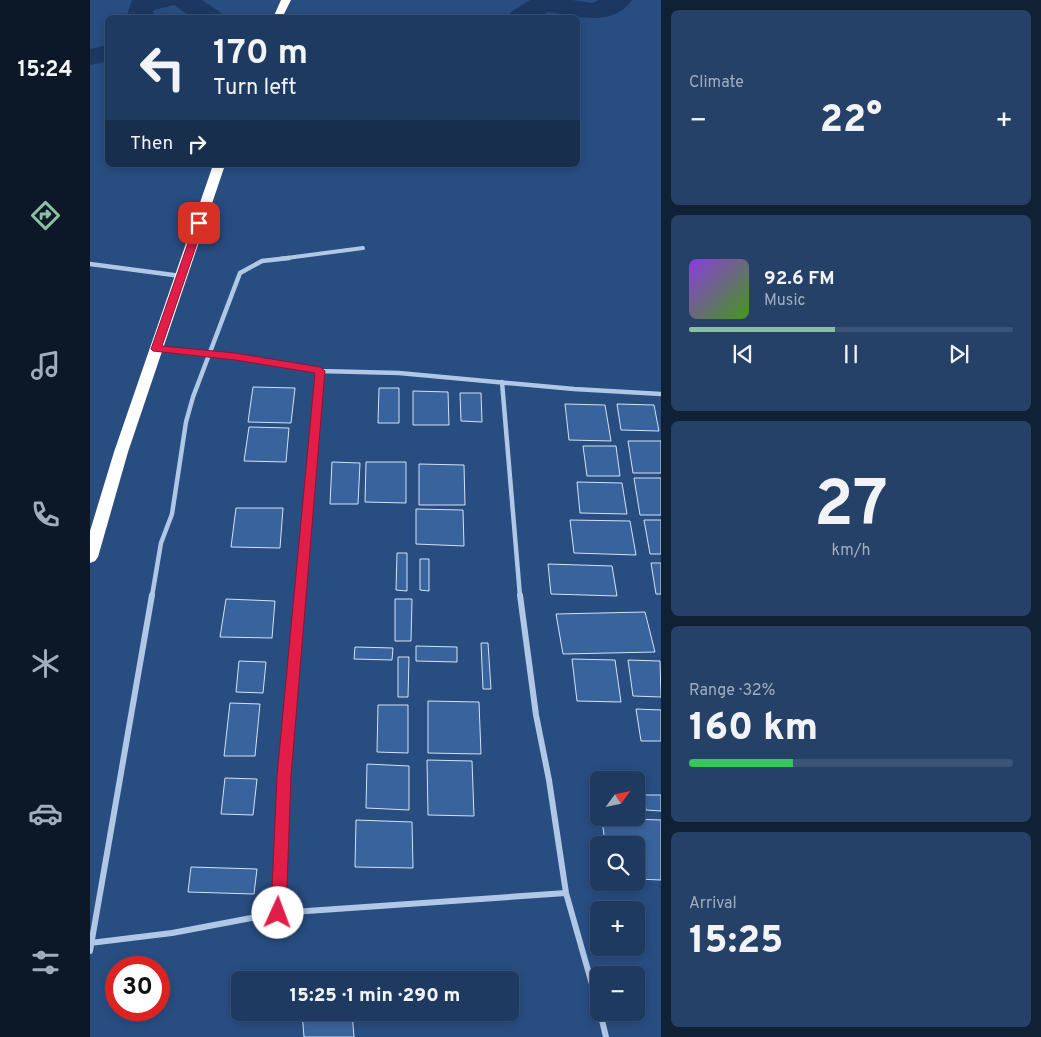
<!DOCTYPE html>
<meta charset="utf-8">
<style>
:root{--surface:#1e3a61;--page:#264167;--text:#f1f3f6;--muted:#a1adbd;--line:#3c5476;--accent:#8abfa5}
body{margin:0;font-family:Overpass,sans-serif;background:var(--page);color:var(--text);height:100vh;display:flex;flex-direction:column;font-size:19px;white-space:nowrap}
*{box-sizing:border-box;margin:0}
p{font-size:16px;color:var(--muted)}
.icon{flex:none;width:28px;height:28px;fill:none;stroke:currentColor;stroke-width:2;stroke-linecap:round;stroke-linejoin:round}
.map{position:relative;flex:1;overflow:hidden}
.side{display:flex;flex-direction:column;gap:10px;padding:10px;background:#102035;width:380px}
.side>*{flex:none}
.top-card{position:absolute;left:15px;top:15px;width:475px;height:152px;border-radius:8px;box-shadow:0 2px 8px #0003,0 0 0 1px var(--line);background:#1e3a61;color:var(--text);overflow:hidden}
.needle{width:32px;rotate:57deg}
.tools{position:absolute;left:500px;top:771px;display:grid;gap:10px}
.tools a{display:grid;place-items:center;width:55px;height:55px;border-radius:8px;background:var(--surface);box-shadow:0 2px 8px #0003,0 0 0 1px var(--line);font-size:25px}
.speed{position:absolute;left:15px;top:956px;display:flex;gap:10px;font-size:25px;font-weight:700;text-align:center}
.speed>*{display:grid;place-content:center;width:65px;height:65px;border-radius:50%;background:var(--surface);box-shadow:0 2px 8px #0003,0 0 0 1px var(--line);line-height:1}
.speed .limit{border:8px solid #d22;background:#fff;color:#111}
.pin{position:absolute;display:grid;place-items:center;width:42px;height:42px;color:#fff;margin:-21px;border-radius:10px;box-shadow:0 2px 8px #0006}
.me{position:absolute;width:55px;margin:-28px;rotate:2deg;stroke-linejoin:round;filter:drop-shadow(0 0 4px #0008)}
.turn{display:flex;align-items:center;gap:18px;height:105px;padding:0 25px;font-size:22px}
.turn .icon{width:65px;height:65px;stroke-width:2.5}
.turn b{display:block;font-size:35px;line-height:42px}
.then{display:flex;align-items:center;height:48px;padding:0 25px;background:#0003;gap:10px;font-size:19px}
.big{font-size:38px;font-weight:800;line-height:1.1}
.side .widget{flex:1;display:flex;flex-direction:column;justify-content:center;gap:8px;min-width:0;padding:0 18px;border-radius:8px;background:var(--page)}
.side .dial{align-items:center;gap:0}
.dial b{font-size:65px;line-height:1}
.song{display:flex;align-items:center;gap:15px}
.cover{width:60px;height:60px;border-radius:8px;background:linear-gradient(135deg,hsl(270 70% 55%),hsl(100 70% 35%))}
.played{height:5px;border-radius:2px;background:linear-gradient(90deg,var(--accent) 45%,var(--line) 45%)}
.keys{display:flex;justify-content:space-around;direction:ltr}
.heat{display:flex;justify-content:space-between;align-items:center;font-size:28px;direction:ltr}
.charge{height:8px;border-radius:4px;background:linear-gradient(90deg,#34c759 32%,var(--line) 0)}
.trip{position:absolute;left:141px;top:971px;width:288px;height:50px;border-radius:8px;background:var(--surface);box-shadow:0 2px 8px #0003,0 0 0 1px var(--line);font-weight:800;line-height:50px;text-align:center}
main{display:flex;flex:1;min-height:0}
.tabs{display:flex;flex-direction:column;width:90px;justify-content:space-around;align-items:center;background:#0c1727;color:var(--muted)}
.tabs .icon{width:35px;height:35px}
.tabs .on{color:var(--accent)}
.tabs b{font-size:22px;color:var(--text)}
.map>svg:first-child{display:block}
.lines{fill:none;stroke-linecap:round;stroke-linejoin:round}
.river{fill:#1c3862;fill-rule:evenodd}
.building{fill:#39639d;stroke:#d3e2f5}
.street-far2{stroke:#b0c7e6;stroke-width:4}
.street-far1{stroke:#b0c7e6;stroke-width:4.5}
.street{stroke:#b0c7e6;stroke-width:6}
.highway{fill:#fff;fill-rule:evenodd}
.route{fill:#e11d48;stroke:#92132f}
</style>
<main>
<nav class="tabs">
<b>15:24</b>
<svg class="icon on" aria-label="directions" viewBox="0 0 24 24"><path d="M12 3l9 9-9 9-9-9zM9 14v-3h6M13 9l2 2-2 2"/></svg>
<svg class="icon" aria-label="music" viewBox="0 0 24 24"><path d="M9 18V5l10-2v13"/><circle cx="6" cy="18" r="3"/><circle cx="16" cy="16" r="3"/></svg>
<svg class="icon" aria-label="phone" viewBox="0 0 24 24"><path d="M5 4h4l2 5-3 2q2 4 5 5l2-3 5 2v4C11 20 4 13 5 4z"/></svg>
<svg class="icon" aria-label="climate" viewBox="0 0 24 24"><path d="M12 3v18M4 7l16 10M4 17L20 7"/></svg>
<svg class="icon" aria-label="car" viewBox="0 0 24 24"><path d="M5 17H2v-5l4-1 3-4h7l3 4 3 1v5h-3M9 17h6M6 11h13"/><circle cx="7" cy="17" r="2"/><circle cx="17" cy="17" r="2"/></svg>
<svg class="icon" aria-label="filters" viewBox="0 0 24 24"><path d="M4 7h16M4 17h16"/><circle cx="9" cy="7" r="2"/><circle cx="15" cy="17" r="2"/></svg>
</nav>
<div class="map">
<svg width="571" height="1037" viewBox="0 0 571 1037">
<rect width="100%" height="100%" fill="#284d81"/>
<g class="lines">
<path class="river" d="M42,0H112L130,12L134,18H102L84,5L64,10L63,18H36Z
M440,0H482L502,3L509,0H542C523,28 486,16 458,12L449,18H417L421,12Z
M18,45V61L0,65V49Z"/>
</g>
<path class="building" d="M163,387L205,388L201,423L158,422Z
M289,388H309V423H288Z
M323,391L358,392L359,425H323Z
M370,393H391L392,422L371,421Z
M475,404L515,405L521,441L479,440Z
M527,404L564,405L569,431L531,430Z
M159,427L199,428L196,462L154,461Z
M538,441H571V473H543Z
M493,446H526L530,476H497Z
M242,462L270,463L268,504H240Z
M276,462H316V503L275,502Z
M329,464L374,465L375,505H329Z
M544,478H571V515H550Z
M487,482L532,483L537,514L490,513Z
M146,508H193L190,548L141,547Z
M326,509L373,510L374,546L326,544Z
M480,520L540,521L546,555L484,553Z
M554,520H571V554H560Z
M307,553H317V591L306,590Z
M330,559H339V591L330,590Z
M561,563H571V594H566Z
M458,564L522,566L527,596L461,594Z
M136,599L185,601L182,638L130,637Z
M305,599H322L321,641H305Z
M555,612L565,652L473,654L466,614Z
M391,643H398L401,689H393Z
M326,646L367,647V662L326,661Z
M265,647L303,648L302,660L264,659Z
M308,657H319L318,697H308Z
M482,659L525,660L531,702L487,701Z
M538,660L570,661L571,697L543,696Z
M149,661L176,662L173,693L146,692Z
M338,701L389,702L391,754L338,753Z
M140,703L170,704L165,756H134Z
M288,705H318V753L287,752Z
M546,709L571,710V741H551Z
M337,760L382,761L384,816L338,815Z
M277,764L319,766V810L276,808Z
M135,778L167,779L163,815L131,814Z
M554,795H571V811L556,810Z
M512,818L571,820V880L546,879V845H515Z
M266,820L322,822L323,868L265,867Z
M101,867L167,869L164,894L98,892Z
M212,1012H262L264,1037H214Z"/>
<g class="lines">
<path class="street-far2" d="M189,259L273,248"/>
<path class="street-far1" d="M0,264L91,276
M67,349L145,356L230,371L309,373L484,389L571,394
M412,382L430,596
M62,596L71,543L82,514L96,422L103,397L150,273L172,261L199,258
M210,596L230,371"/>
<path class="street" d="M430,595L446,715L459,780L476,893L509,1009
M188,913L194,776L210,595
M0,943L82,933L188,913L476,893
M0,951L62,595
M510,1012L516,1037"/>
<path class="highway" d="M191,0H201L192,18H183Z
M123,165H135L38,452L8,557L5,561L0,563V531L24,452Z"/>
</g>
<path class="route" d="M109,220L114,223L72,346L145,353L230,367L235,371L201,776L196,913L194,918L188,920L183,918L181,913L187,776L225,373L145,360L63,351L61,349L105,223Z"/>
</svg>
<div class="tools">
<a><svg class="needle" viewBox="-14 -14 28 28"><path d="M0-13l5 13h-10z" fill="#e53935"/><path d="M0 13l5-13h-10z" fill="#a1adbd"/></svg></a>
<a><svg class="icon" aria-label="search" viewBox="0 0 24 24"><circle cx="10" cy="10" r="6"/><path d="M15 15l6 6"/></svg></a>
<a>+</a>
<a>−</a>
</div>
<div class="speed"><div class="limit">30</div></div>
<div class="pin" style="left:109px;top:223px;background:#d93025"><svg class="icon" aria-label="arrive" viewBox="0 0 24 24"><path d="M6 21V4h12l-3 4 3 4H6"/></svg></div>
<svg class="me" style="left:188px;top:913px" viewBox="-20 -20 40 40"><circle r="19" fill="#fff"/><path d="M0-13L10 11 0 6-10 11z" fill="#e11d48"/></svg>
<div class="trip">15:25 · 1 min · 290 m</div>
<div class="top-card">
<div class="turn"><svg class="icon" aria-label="left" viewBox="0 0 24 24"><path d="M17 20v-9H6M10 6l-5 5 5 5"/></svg><div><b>170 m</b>Turn left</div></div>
<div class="then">Then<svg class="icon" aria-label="right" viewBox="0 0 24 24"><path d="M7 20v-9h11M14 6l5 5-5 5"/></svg></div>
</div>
</div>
<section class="side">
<div class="widget"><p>Climate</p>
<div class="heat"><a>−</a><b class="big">22°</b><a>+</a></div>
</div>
<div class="widget">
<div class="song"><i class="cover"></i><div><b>92.6 FM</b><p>Music</p></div></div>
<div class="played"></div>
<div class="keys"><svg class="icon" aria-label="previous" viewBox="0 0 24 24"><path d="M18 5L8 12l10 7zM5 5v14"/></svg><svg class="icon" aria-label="pause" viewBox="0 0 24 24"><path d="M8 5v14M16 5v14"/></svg><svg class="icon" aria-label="next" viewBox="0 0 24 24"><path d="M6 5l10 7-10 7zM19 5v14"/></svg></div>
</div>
<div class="widget dial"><b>27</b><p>km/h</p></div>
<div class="widget"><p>Range · 32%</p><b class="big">160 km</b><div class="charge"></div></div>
<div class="widget"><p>Arrival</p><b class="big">15:25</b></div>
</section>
</main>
